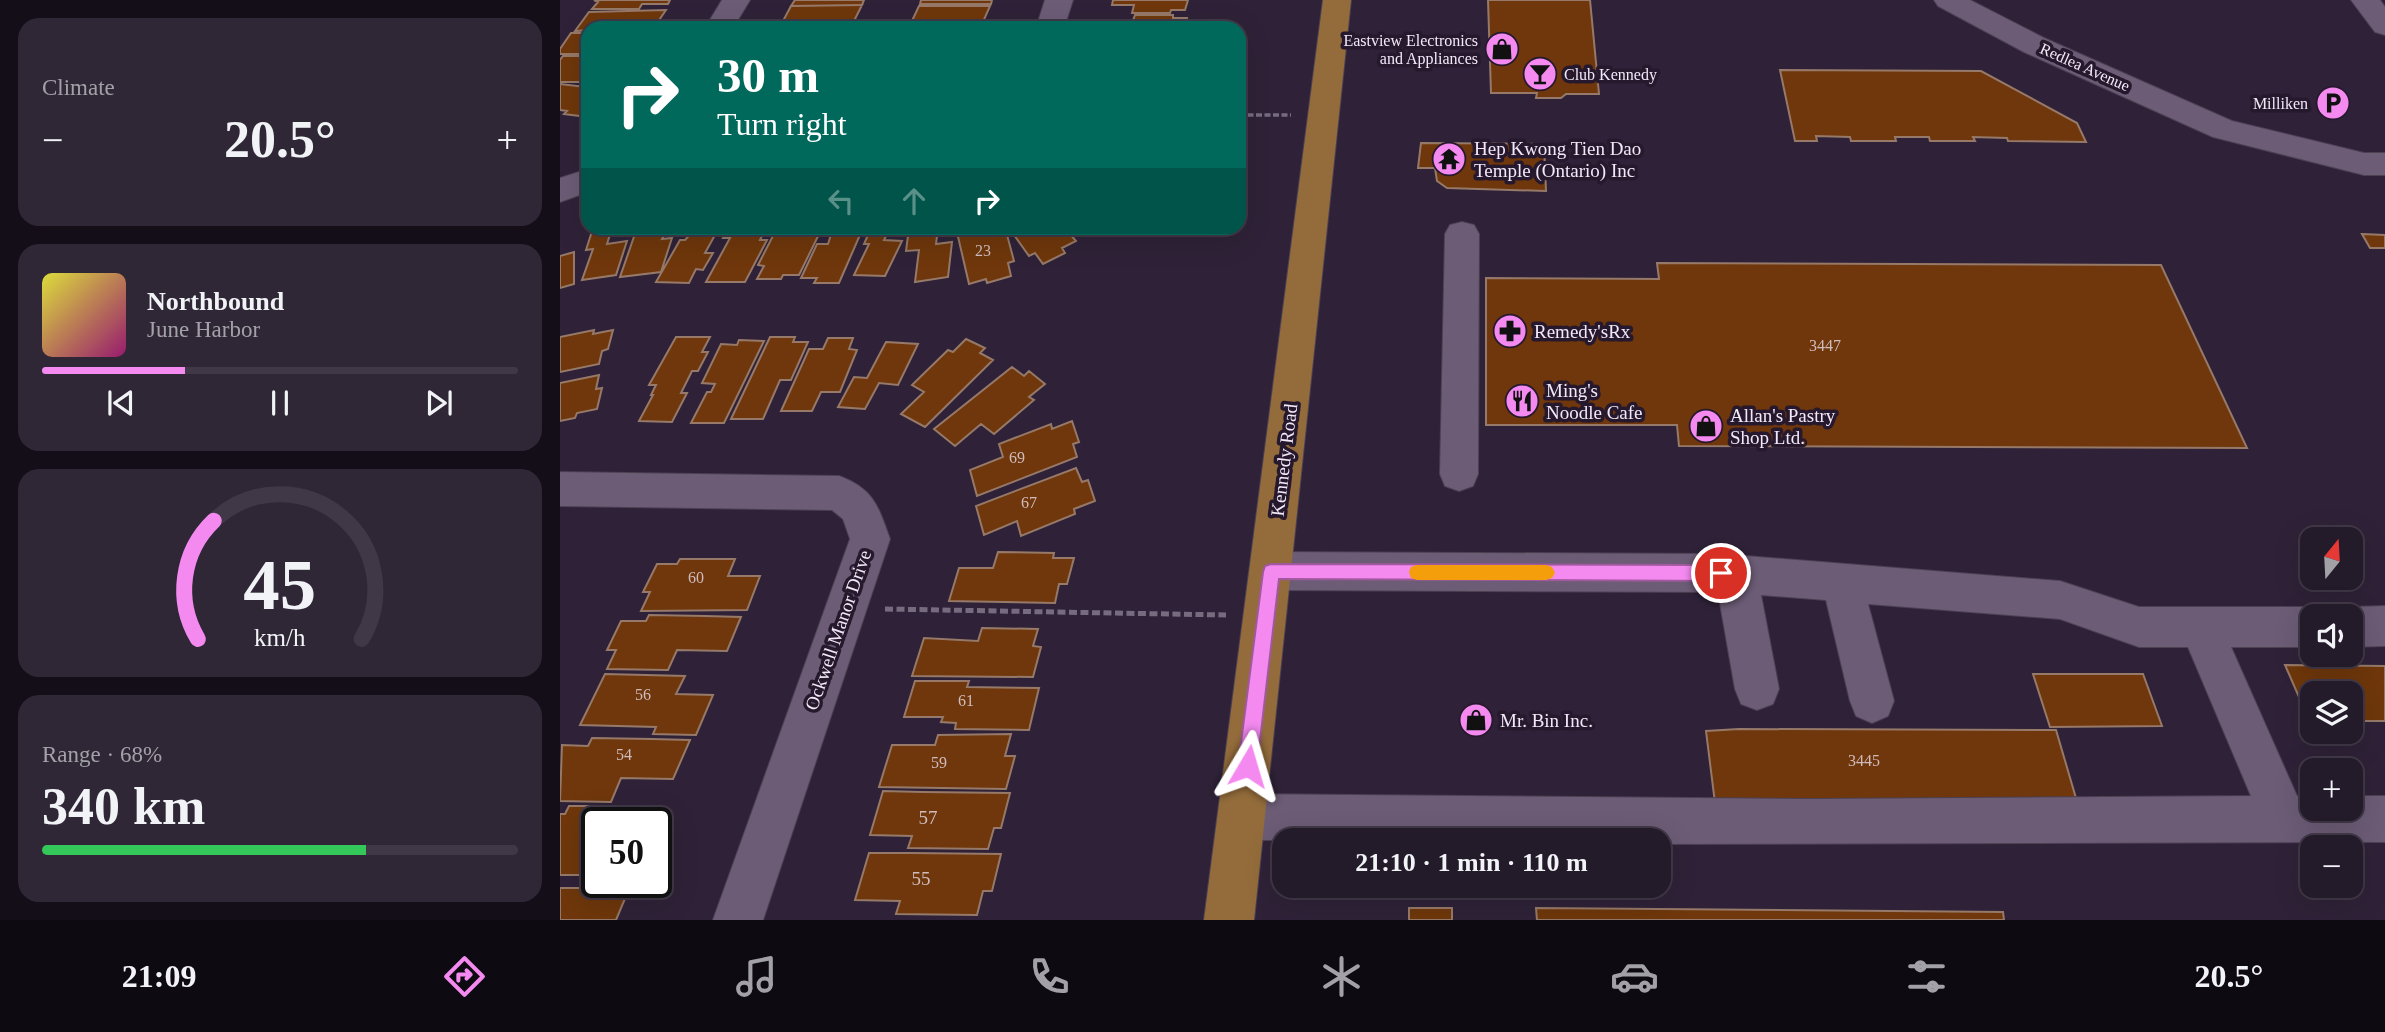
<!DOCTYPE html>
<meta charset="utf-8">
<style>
:root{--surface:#231a2a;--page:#2f2736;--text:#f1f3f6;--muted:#a3a1a8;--line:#403847;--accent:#f489f0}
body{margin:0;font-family:"Times New Roman",serif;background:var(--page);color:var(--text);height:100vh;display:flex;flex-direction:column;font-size:26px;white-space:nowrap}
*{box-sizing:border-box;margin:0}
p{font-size:23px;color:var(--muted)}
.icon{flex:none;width:38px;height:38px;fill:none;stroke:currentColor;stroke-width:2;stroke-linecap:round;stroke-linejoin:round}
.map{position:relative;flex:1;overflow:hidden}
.side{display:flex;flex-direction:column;gap:18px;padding:18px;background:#130e17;width:560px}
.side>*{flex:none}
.hud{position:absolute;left:21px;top:21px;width:665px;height:214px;border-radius:21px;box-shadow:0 7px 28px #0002,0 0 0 2px var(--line);background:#00695c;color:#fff;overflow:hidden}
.needle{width:46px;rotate:18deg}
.fabs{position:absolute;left:1740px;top:527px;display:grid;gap:14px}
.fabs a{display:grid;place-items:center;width:63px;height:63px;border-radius:14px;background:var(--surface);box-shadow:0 7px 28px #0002,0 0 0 2px var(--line);font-size:35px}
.speed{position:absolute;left:21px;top:807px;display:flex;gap:14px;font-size:35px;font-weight:700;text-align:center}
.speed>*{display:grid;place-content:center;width:91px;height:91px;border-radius:50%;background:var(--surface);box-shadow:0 7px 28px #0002,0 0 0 2px var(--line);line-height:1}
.speed .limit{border:4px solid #111;border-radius:10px;background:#fff;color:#111}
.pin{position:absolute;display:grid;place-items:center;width:60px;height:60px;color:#fff;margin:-30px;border:4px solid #fff;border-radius:50%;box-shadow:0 2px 7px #0007}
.me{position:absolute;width:77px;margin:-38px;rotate:7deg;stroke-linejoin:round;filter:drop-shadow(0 0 5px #0008)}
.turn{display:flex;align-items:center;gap:24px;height:147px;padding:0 21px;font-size:32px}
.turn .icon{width:91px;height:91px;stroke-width:2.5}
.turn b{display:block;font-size:49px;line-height:60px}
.lanes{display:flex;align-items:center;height:66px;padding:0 21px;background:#0003;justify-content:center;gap:35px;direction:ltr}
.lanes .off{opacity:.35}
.big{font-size:52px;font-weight:600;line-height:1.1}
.side .card{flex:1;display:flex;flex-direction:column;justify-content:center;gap:10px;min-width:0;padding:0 24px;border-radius:21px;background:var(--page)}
.side .dial{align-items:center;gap:0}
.dial svg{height:182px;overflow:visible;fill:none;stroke:var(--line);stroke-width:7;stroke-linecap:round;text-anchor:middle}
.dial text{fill:var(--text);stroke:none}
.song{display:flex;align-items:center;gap:21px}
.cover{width:84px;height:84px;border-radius:10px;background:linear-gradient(135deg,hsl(60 70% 55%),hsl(320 70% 35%))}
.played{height:7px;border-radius:4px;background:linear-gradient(90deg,var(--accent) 30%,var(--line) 30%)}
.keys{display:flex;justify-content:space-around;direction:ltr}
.heat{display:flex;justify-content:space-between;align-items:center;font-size:38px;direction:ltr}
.charge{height:10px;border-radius:5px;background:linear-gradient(90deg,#34c759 68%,var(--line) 0)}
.trip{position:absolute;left:712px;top:828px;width:399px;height:70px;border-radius:21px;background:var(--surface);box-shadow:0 7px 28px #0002,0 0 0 2px var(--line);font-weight:600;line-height:70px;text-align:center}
.dock{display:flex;height:112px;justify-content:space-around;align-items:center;background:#0e0a11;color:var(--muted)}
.dock .icon{width:49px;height:49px}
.dock .active{color:var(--accent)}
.dock b{font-size:32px;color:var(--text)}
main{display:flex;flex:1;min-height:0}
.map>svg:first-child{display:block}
.building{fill:#6f370b;stroke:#967968;stroke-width:2}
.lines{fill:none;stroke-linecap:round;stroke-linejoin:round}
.minor-casing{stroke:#4c4053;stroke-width:2}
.major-casing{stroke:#4c4053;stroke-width:2}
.path-far1{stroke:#776b7f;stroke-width:3.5;stroke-dasharray:6 2.5;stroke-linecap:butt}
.path{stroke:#776b7f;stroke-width:5;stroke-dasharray:8 3.5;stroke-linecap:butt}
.minor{fill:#6c5c76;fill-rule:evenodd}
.major{fill:#946c3b;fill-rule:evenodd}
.route{fill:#f489f0;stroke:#9f599c;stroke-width:2}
.slow{fill:#f59e0b}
.labels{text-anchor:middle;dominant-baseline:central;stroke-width:7;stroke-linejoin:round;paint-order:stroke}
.far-poi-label{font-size:16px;fill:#f2e9f8;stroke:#26182d;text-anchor:end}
.far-street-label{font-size:16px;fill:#f2e9f8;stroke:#26182d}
.number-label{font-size:16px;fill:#d1bcbd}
.poi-label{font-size:19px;fill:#f2e9f8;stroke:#26182d;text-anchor:start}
.street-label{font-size:19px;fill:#f2e9f8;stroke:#26182d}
.near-number-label{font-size:19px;fill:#d1bcbd}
</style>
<main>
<section class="side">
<div class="card"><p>Climate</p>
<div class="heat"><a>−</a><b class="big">20.5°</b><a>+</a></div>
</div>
<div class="card">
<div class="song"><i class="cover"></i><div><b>Northbound</b><p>June Harbor</p></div></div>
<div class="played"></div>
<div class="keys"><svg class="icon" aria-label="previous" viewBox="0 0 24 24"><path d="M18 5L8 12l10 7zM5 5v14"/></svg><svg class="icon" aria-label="pause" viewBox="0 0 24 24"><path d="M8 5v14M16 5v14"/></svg><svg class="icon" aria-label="next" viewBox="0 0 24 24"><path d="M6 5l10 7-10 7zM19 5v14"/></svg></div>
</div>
<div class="card dial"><svg viewBox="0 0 100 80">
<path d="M14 69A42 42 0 1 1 86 69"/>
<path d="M14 69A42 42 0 0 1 21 17" stroke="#f489f0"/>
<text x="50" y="56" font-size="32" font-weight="700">45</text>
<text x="50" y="72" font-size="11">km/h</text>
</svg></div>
<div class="card"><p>Range · 68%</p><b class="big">340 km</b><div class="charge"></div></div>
</section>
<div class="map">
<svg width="1825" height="920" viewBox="0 0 1825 920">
<rect width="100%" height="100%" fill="#2f2238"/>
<path class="building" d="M34,0H110L108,4H82L79,9H32L38,2Z
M235,0H304L302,5L231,6Z
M361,0H432L431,4H360Z
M553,0H628L625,10H611L610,13H572L574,5H552Z
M928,0H1030L1039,94H1006L1001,98H976L977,93H931Z
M302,5L292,25H254L257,20L223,21L231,6Z
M359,6H430L423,22L391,20L388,25H350Z
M106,10L95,26L15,31L29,12Z
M575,15H613V18H627L624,28H547L549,24L572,23Z
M11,33H28V54H0V49Z
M3,56H28V82H0V60Z
M1220,70L1421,71L1517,123L1526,142L1448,141L1447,138L1413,137L1415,141H1370L1369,137H1335L1336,141H1291L1290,137L1256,136L1257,141H1235Z
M0,84L26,87L22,92L27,93L23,97H28V117L4,114L7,111L0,110Z
M861,143L984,144L986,191L887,188L877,181L875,168H858Z
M33,228H52L47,244L67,241L56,275L22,280L33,249L26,250Z
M77,228H108L102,239L112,238L101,272L60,277Z
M136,228H166L161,235H155L145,253H153L143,270L136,269L129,283L96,282L120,240H125Z
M169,228H199L195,235L202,236L200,240H207L185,282H146L170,238H163Z
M232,228H262L239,275H223L221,279H197L204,266L198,265L215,232H230Z
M273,228H303L279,283H254L257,278H241L257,244H268Z
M311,228H330L324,240L342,241L325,276L294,275L309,244H304Z
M349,228H378L376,244L392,242L388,277L355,282L359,250L346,251Z
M396,228H429L430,235L446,231L454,261L448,263L451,276L427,283L426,279L409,284Z
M449,228H505L516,241L502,248L505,253L483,264L475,253L469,256Z
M1802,234L1825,235V248H1810Z
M14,252V284L0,288V256Z
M1097,263L1601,265L1687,448L1119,446L1117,425H926V278L1099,279Z
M34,330L33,334L53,330L48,349L42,351L39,364L0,372V337Z
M116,337H150L142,352H148L138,371H132L121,393H127L112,422L79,421L93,395H91L96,385H89Z
M210,337H235L233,342H248L231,380H220L203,419H171Z
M268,338H293L289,349L297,350L280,392H261L252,411H221L249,349H263Z
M406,339L425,348L420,353L433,360L365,427L341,414L364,392L352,385L388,350L393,352Z
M179,340L204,341L164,423H131L147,392H151L155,384L142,383L161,344L177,345Z
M326,342L358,344L338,385L319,383L305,409L278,407L294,377L307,378Z
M452,367L464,376L469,371L485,384L469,397L474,400L434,434L421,424L395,446L374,429Z
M39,375L36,389L42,388L37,409L17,413L15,418L0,421V383Z
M512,421L519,442L513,444L517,457L417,496L410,470L443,457L439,444L491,424L492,429Z
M516,468L522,482L528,480L535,501L514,509L515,514L461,536L457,521L424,535L416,506Z
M438,552L494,553L493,558H514L507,584H499L495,603L389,601L399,568H433Z
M120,559H175L168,576H200L187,610L81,611L90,592H83L97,564H117Z
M89,615L145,616L181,617L167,651L117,650L108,670L47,669L56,650H47L61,621H86Z
M422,628L478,629L473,646L481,647L473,677L352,676L364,638L418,641Z
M1725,665L1825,666V721H1790V693H1752V720H1749Z
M45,674L125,676L116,694L153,695L136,735L93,734L96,727L20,725Z
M1473,674H1583L1602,726L1490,727Z
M355,681H409L407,687L479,688L469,730L395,729L396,723L381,722L383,717H344Z
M1179,729L1496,730L1518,805L1155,803L1146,731Z
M451,734L445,756H455L446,789L319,787L332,745H375L378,735Z
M32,738L92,739L130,740L113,779L61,778L51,802L0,801L2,745L28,746Z
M323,791L362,792L450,793L441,828H434L428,849L348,848L352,836L310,835Z
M9,806H72L65,822H37V875H0V814H5Z
M309,853H350L441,854L432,891H423L417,915L336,914L340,901L295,900Z
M28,881L72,882L56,920H0V888H25Z
M849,908H892V920H849Z
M976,908L1443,912L1444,920H977Z"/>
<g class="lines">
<defs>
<path id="minor" d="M162,0H190L173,28H145Z
M485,0H513L504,28H476Z
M1374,0H1410L1484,38L1672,121L1804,153H1825V175H1804L1653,137L1464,52L1378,6Z
M1791,0H1820L1825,7V35L1815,32Z
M28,169V192L0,202V178Z
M902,222L914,225L919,234L918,474L913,486L899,491L885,486L880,474L885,234L890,225Z
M0,472L279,476C314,489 318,506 330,539L203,920H153L290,539L283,519L272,510L0,506Z
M711,552L1161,554L1500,581L1579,607H1752L1767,613L1768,616H1752V647H1671L1737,796H1752V808H1790V796H1825V842L1099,844V840H682L665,834L659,817L665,800L682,794L1252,799L1691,796L1628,647H1579L1500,619L1308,604L1334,701L1328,716L1312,723L1296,716L1290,701L1266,600L1201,595L1219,689L1213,704L1197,710L1181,704L1175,689L1158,592L711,590L696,584L690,571L696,558Z
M1825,606V646L1790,647V616H1774L1775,613L1790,607Z"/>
<path id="major" d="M763,0H791L694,920H644Z"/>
</defs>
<use href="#minor" class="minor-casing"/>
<use href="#major" class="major-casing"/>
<path class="path-far1" d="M679,115H731"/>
<path class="path" d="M325,609L666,615"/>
<use href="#minor" class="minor"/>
<use href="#major" class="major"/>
</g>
<path class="route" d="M711,564L1161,565L1167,567L1169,573L1167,578L1161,581L719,579L697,766L694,773L688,776L681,773L678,766L703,572L705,566Z"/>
<path class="slow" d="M857,565H986L992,567L995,573L992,578L986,580H857L851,578L849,572L851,567Z"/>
<defs>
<symbol id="shop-disc" viewBox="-11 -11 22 22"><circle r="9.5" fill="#f489f0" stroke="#26182d"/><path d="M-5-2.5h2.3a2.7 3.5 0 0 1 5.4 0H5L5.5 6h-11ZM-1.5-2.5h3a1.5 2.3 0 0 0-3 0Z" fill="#111"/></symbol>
<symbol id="bar-disc" viewBox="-11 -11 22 22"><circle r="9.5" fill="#f489f0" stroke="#26182d"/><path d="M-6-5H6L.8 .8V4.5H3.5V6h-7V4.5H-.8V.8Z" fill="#111"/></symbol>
<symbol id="parking-disc" viewBox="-11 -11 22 22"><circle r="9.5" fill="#f489f0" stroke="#26182d"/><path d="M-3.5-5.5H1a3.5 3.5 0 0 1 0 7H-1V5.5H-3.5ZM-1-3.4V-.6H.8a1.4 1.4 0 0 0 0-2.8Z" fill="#111"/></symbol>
<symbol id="temple-disc" viewBox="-11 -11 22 22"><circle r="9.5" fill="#f489f0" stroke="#26182d"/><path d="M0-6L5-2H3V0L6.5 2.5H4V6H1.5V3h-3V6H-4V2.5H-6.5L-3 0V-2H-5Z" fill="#111"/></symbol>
<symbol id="pharmacy-disc" viewBox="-11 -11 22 22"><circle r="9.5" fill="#f489f0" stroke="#26182d"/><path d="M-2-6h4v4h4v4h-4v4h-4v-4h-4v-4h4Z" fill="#111"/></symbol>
<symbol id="restaurant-disc" viewBox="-11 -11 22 22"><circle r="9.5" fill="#f489f0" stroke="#26182d"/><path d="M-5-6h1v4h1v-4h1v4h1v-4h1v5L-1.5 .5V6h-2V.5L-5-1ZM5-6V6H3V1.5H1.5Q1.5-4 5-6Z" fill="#111"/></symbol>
</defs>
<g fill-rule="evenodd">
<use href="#shop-disc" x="923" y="30" width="38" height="38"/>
<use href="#bar-disc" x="961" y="55" width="38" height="38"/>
<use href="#parking-disc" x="1754" y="84" width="38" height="38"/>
<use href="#temple-disc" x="870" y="140" width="38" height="38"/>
<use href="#pharmacy-disc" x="931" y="312" width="38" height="38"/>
<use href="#restaurant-disc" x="943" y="382" width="38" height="38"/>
<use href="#shop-disc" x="1127" y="407" width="38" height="38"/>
<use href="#shop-disc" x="897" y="701" width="38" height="38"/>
</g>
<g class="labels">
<g class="far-poi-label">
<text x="918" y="40">Eastview Electronics<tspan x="918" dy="18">and Appliances</tspan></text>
<text x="1004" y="74" text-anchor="start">Club Kennedy</text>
<text x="1748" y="103">Milliken</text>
</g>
<g class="far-street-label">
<text transform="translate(1525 67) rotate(24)">Redlea Avenue</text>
</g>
<g class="number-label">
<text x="423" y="250">23</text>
<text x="1265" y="345">3447</text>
<text x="457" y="457">69</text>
<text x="469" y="502">67</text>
<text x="136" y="577">60</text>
<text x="83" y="694">56</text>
<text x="406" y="700">61</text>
<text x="64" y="754">54</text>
<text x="1304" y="760">3445</text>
<text x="379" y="762">59</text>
</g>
<g class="poi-label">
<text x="914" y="148">Hep Kwong Tien Dao<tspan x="914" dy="22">Temple (Ontario) Inc</tspan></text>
<text x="974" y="331">Remedy'sRx</text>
<text x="986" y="390">Ming's<tspan x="986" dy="22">Noodle Cafe</tspan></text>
<text x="1170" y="415">Allan's Pastry<tspan x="1170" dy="22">Shop Ltd.</tspan></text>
<text x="940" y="720">Mr. Bin Inc.</text>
</g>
<g class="street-label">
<text transform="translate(724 460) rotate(-83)">Kennedy Road</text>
<text transform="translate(278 630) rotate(-71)">Ockwell Manor Drive</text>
</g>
<g class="near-number-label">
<text x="368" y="817">57</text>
<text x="361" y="878">55</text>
</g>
</g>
</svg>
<div class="fabs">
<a><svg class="needle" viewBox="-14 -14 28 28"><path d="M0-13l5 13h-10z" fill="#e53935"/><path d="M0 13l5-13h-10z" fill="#a3a1a8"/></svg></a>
<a><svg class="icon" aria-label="sound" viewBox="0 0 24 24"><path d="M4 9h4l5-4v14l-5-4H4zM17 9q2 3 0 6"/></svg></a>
<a><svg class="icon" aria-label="layers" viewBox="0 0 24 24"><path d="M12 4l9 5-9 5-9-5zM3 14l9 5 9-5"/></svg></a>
<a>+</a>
<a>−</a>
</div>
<div class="speed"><div class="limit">50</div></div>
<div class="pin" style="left:1161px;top:573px;background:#d93025"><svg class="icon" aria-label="arrive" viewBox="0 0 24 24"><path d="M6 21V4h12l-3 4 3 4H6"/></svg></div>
<svg class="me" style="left:688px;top:766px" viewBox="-20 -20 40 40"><path d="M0-17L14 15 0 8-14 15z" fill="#f489f0" stroke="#fff" stroke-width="4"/></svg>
<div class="trip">21:10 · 1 min · 110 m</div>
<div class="hud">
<div class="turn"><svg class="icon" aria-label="right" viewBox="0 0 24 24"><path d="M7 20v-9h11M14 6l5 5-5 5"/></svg><div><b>30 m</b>Turn right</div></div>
<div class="lanes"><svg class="icon off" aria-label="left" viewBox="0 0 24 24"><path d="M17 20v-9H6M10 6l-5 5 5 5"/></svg><svg class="icon off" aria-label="ahead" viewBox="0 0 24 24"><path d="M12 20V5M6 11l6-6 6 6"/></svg><svg class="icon" aria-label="right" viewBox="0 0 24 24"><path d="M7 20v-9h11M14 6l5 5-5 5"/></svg></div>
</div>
</div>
</main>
<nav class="dock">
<b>21:09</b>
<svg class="icon active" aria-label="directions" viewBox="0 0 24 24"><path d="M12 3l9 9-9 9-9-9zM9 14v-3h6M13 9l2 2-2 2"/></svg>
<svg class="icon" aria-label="music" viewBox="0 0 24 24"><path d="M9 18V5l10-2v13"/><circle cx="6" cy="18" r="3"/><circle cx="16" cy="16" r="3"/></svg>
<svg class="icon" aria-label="phone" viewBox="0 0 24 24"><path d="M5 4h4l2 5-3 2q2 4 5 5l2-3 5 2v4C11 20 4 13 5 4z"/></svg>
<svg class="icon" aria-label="climate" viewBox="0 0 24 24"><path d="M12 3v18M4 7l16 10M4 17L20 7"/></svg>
<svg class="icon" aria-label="car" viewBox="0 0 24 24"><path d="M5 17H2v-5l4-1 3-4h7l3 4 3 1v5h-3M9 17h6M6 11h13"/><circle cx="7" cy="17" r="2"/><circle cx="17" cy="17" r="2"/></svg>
<svg class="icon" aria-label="filters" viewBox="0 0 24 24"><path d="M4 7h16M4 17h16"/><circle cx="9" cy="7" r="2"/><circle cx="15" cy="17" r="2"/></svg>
<b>20.5°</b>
</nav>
